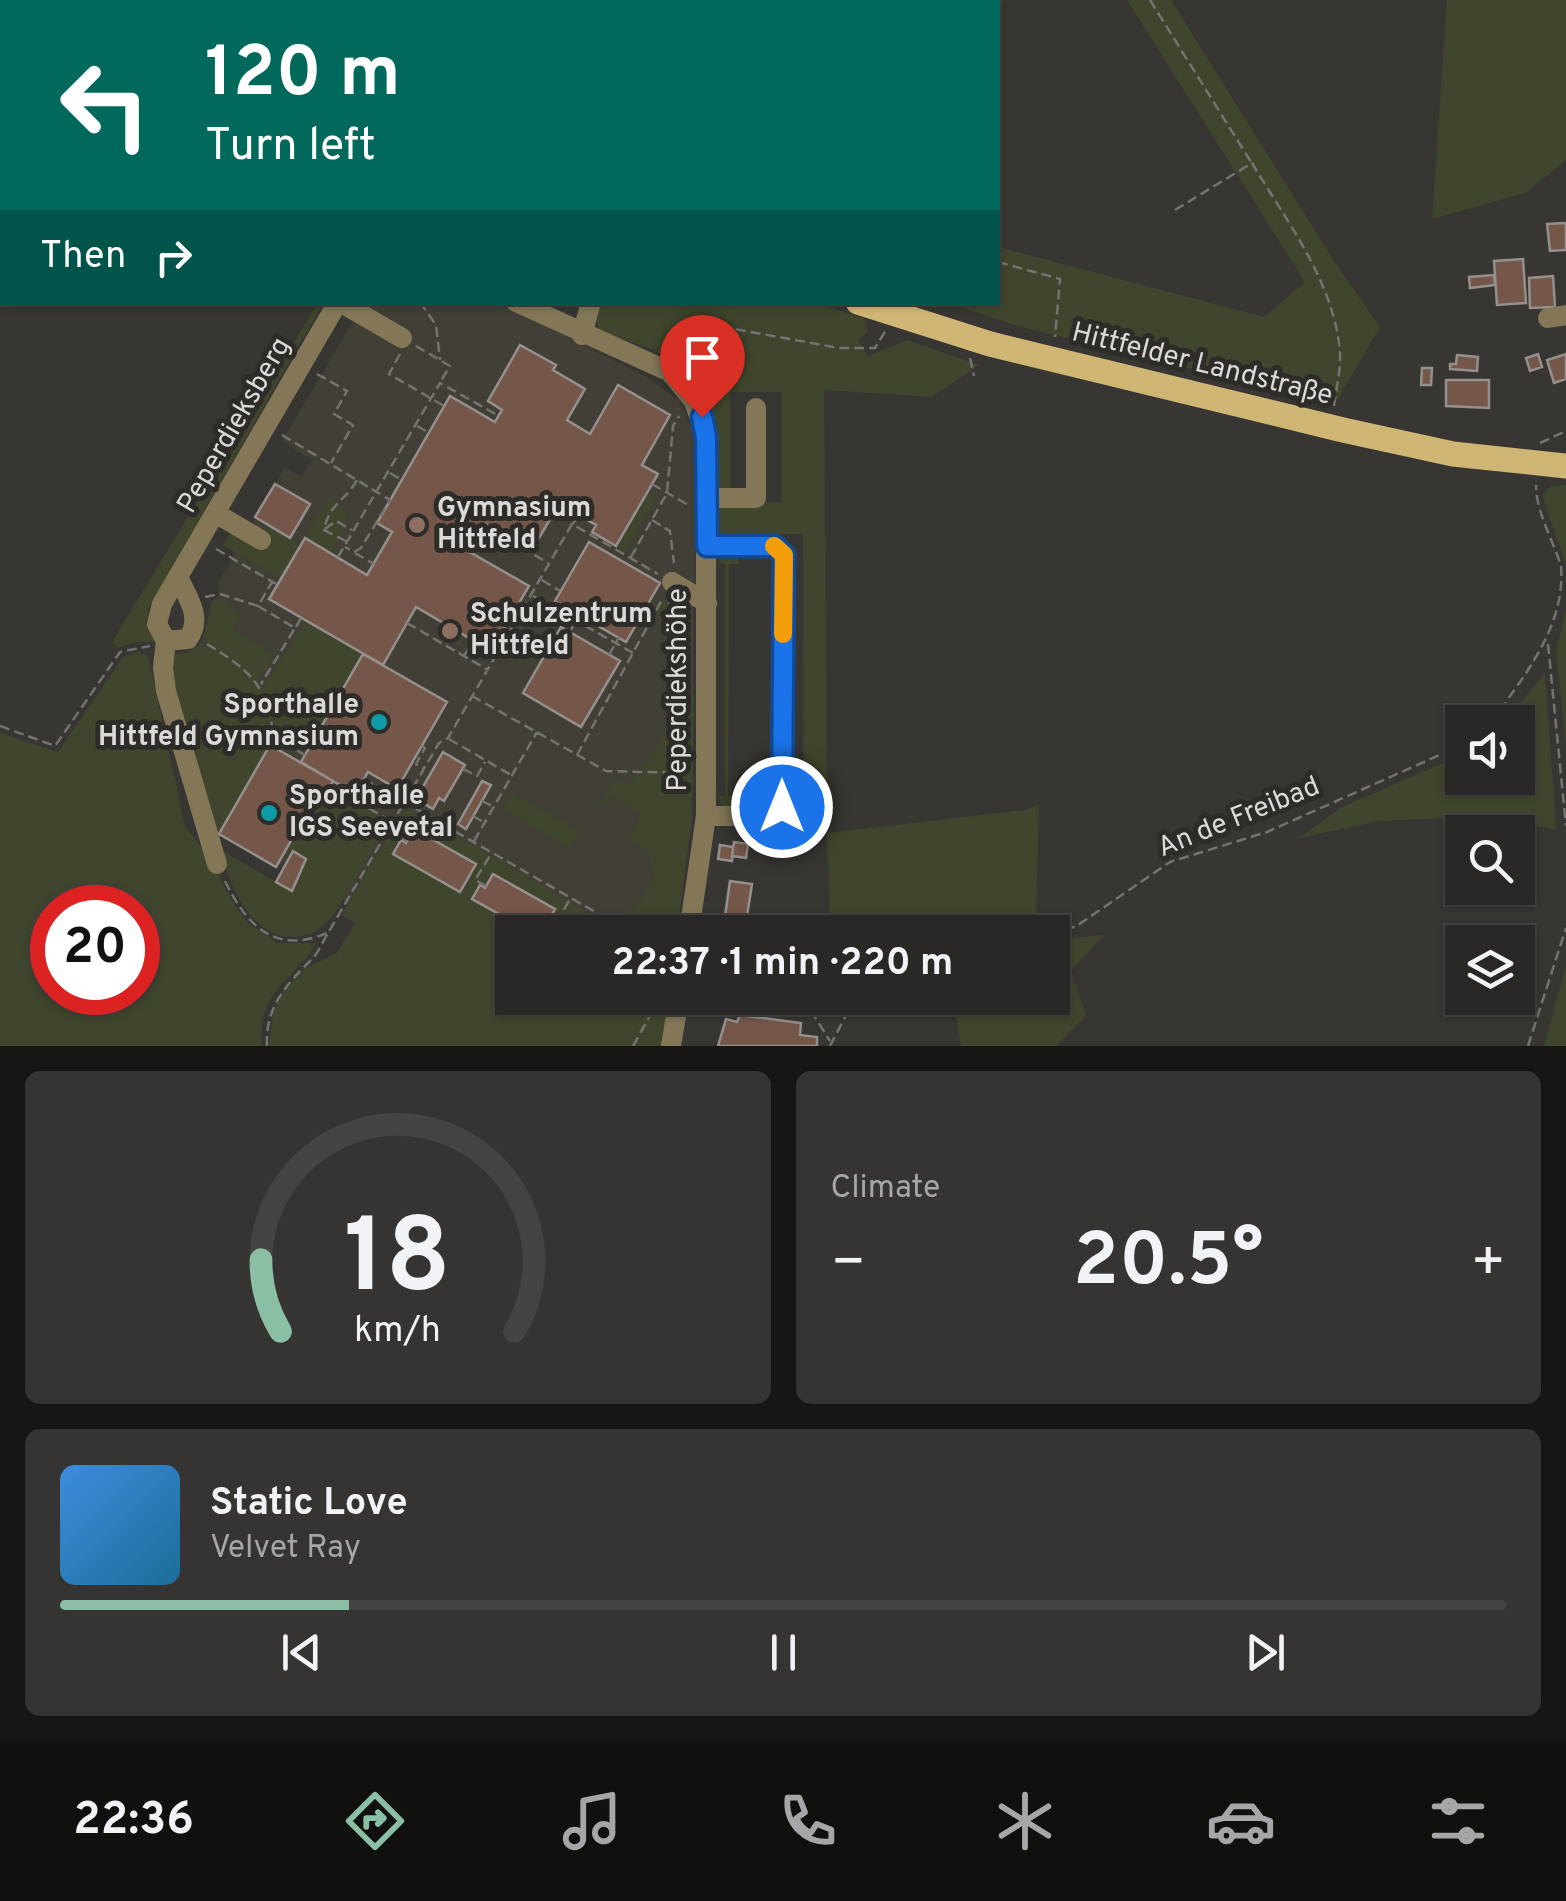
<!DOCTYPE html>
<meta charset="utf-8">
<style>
:root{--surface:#292826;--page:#353432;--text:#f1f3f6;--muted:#a5a6a7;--line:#454443;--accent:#8abfa5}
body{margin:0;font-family:Overpass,sans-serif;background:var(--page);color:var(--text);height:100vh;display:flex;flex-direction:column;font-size:38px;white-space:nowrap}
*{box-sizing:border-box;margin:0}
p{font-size:32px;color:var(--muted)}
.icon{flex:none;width:55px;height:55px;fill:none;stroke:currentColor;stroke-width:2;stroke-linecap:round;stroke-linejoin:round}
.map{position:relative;height:1046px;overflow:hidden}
.drawer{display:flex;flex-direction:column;gap:25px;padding:25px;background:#171615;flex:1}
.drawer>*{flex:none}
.top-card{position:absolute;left:0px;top:0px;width:1000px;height:305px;box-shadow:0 2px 8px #0004,0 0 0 2px var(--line);background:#00695c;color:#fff;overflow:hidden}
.controls{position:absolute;left:1445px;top:705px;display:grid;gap:20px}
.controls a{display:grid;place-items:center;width:90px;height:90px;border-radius:0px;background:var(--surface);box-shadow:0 2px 8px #0004,0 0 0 2px var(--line);font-size:50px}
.speed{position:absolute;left:30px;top:885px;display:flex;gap:20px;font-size:50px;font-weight:700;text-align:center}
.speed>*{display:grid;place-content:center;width:130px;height:130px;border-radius:50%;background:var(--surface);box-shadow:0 2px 8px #0004,0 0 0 2px var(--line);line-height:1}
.speed .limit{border:15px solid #d22;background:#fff;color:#111}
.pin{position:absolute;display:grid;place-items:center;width:85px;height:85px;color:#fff;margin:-102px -42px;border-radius:50% 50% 50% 0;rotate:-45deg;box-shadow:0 0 10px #0007}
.pin .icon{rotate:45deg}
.me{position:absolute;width:110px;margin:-55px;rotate:0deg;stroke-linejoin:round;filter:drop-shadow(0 0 8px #0008)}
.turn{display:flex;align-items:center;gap:35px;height:210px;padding:0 40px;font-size:45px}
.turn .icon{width:130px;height:130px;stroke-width:2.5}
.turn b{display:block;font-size:70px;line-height:85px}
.then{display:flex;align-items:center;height:95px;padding:0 40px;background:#0003;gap:20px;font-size:38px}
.big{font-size:75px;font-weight:700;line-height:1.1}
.drawer .tile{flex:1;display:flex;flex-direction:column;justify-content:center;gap:15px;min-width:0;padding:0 35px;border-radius:15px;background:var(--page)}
.drawer .dial{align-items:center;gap:0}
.dial svg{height:260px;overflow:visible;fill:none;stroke:var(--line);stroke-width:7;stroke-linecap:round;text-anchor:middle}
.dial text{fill:var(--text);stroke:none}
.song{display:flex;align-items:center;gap:30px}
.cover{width:120px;height:120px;border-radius:15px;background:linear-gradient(135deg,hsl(210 70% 55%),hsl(200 70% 35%))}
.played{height:10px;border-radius:5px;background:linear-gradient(90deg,var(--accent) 20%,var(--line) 20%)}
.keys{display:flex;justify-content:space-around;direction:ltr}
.heat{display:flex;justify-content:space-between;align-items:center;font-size:55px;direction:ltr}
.drawer .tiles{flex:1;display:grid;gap:25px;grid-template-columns:1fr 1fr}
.tile:last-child{grid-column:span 2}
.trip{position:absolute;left:495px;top:915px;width:575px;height:100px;border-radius:0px;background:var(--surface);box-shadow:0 2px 8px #0004,0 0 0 2px var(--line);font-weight:700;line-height:100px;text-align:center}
.tabs{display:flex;height:160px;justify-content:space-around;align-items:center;background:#10100f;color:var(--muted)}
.tabs .icon{width:70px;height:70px}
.tabs .on{color:var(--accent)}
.tabs b{font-size:45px;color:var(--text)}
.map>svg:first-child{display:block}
.built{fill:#423f36}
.green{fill:#40462d;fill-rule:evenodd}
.building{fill:#755749;stroke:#95908e;stroke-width:2.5}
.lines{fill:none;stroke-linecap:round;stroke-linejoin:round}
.path{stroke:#74736f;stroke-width:2.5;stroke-dasharray:10 5;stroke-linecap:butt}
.minor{stroke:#837758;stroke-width:20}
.major{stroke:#d0b675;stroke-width:25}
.route-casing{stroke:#114b97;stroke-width:25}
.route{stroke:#1a73e8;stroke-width:18}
.slow{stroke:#f59e0b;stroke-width:18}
.education-dot{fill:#8d6e63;stroke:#2d2c28;stroke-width:4}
.culture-dot{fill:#0f9aa8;stroke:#2d2c28;stroke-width:4}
.labels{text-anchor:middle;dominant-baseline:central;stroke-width:10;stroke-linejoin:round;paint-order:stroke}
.street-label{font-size:28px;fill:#dbdad8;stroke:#2d2c28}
.poi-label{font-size:28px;font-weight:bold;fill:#dbdad8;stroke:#2d2c28;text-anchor:start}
</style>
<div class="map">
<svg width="1566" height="1046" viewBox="0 0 1566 1046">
<rect width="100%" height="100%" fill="#373632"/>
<path class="built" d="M364,303H500L645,376L679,400L695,437V511L692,816L677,932H512L368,870L349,903L219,834L170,689L173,654L187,653L203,639L212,601L220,594L218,583L285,467L302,477L312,460L282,441Z"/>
<path class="green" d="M387,0H718L386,2Z
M1127,0H1171L1334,261L1380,327L1335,404L1025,328L948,303L998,302V247L1264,317L1305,282Z
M1447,0H1566V160L1525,193L1432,219Z
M596,303H815L864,318L868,331L858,340L868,356L907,340L979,365L932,397L824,390L827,825L804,826L803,534H715V503L782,502V392H730V492H715C715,431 715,378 651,349C634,342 616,338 599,329L595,316Z
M316,306L320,308L148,609L147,624L157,642H135L118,648L112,642Z
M1566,485V565L1542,495L1552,486Z
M648,491L657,496L625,551L616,546Z
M330,497L341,506L348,518L332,554L305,538Z
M270,526L301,544L281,579L223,545L232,530L259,546Z
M723,553L737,557L740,564H729L728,796L739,797C735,806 731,807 722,806L719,796H725V564L719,563Z
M212,601H223L242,614L233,629L274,655L257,683L262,690L306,620L363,654L309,748L272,728L270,745L219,834L170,689L173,654L187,653L198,646L214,648L203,639Z
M663,601L688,617L685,680L694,694L692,816L677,932H635L613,919L638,905L655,877L648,850L629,840L641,813L613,796L606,806L602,802L613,782L631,783C643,765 664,743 670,723C682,685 670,648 656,613Z
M1566,609V745L1556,650Z
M137,652L148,656L185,826L213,863L230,898L248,923L278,943H316C295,981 256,990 262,1046H0V733L58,752L123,657ZM52,908H138V992H52Z
M1545,673L1556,829L1468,817L1379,821L1299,838L1342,807L1462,755V778H1518V722H1505Z
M321,788L339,798L341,795L387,822C368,854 351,892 328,921C319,931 307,936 294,937C248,937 231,884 219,849L292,891L306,859L287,848Z
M512,793L579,831L569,848L502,809Z
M1039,805L1036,915L946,932H831L827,833L1025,810Z
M405,806L621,932H512V998H669L662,1046H269L273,1013L282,993L304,969L337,953L355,923L342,915Z
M1104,935L1071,971L1086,1016L1056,1046H961L954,998H1052L1053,940Z
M1566,966V1046H1544Z"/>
<path class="building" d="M1566,223V250L1550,251L1547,224Z
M1523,259L1526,303L1497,305L1494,261Z
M1494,275L1495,285L1470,288L1469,277Z
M1553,276L1555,307L1530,308L1529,278Z
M520,345L556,365L553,370L585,389L567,420L590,434L618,385L670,415L642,465L658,474L616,546L592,532L596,525L559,504L532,550L484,523L468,551L529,586L491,651L416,607L383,665L269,599L305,538L367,575L392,532L377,523L450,396L495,422L502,410L488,401Z
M1538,354L1542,367L1530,371L1526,358Z
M1566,354V379L1554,383L1547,360Z
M1457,355L1478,357L1477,371L1450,369V364H1456Z
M1422,368H1432L1431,385H1421Z
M1446,380H1489V408L1446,406Z
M275,484L310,504L290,538L255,517Z
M589,542L660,583L626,642L555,601Z
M561,627L620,661L581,727L523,693Z
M363,654L447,702L397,789L368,772L355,794L301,762Z
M270,745L333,781L327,792L321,788L276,867L219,834Z
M443,752L465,765L444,801L439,798L433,809L416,799Z
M482,781L491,785L466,829L458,824Z
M414,829L476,864L460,892L393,854L401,840L406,843Z
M734,842L748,844L746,858L732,856Z
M720,845L733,847L732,861L718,859Z
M293,851L306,859L292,891L276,882Z
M493,874L555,909L542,932H531L472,899L480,885L485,888Z
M730,881L752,884L745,929L717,925L718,915L725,916Z
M573,919L596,932H565Z
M740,1015L801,1023L800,1035L817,1037V1046H718L726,1019L737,1022Z"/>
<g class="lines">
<path class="path" d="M174,0L179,2
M634,0L636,2
M1150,0L1251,162
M598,2L599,0
M1175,210L1252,163C1287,222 1334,282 1340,352C1341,370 1336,389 1334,406
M998,262L1060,279L1055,337
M420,302L436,325L440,360
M416,346L450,366L441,381
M400,354L389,374L444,406
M970,358L974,376
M679,360L707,324L839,348H875L886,330
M317,374L347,391L334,414L353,425L331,463
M417,426L429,433
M282,435L390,500L361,548L354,552L345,547
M1540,443L1566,431
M390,473L402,480
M652,484L690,506
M566,508L560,518L564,520L567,514L576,519L573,524
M652,520L670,531L674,563
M483,524L548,563
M325,529L336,521L352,530
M346,541L324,530C329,503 345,502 357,480
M216,549L278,585
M355,553L374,564
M338,557L440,383L499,416
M631,557L667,493L673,426L679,416
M542,580L560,591
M533,596L633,653
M205,597L220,594L258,606L272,582
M671,600L669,603L690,615
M258,606L295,628L261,684
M407,623L488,670
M296,627L301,618
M570,632L576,621
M207,644C243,666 266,682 272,727L309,748
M1548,644L1566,826
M481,645L476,654L480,656L484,649L494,654
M609,655L619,637
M464,656L473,641
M472,696L606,771L689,773
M1491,722C1523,678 1566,626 1561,566C1553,540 1536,512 1536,485
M0,726L55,746L120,652L150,646
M449,739L511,775
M293,741L290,747L305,755
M421,746L425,748L416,764L423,768
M577,755L663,598
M463,769L477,776L485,762
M364,779L630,932
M330,786L391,821
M482,801L494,807
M473,816L485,823
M389,830L407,841
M783,833L823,830
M474,841L537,732
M225,881C247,926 275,955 327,933
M486,886L475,880L491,854
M565,932L555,925L570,899
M1035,932L1075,927L1170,862L1267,832L1462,745
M803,998L830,1041
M267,1046C265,1008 285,986 310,961C318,954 323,941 328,933L439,743L448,738L572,524L658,574
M633,1046L660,998
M830,1046L855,998
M1528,1046L1566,928"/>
<path class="minor" d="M340,302L402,338
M516,302L670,372L694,401L706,437V816L689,932
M1548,318L1566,315
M582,335L591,302
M707,498H756V408
M215,513L261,540
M672,582L707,603
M166,641L157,624L162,604L338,302
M166,641L163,667L166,691L217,864
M166,641L188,639C203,618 188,598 178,577
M706,816H777L783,807V555L775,546H707
M720,998L728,1004L743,998
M671,1046L679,998"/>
<path class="major" d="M144,0L149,2
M858,302L990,344L1343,430L1453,454L1566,466"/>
</g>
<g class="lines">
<defs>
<path id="route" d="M702,417L706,437L707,546H775L784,555L782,807"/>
</defs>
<use href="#route" class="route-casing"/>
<use href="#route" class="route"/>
<path class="slow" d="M774,546L784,555L783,634"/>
</g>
<g class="education-dot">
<circle cx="417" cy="525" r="10"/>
<circle cx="450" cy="631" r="10"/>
</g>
<g class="culture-dot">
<circle cx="379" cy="722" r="10"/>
<circle cx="269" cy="813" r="10"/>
</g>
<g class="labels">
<g class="street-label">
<text transform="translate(1202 365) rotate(14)">Hittfelder Landstraße</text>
<text transform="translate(235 426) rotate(-60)">Peperdieksberg</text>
<text transform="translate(679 690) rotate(-90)">Peperdiekshöhe</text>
<text transform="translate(1239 818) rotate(-22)">An de Freibad</text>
</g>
<g class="poi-label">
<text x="437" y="509">Gymnasium<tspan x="437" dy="32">Hittfeld</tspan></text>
<text x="470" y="615">Schulzentrum<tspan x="470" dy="32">Hittfeld</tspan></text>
<text x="359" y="706" text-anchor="end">Sporthalle<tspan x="359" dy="32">Hittfeld Gymnasium</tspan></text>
<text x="289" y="797">Sporthalle<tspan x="289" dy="32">IGS Seevetal</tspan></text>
</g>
</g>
</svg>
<div class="controls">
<a><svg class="icon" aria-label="sound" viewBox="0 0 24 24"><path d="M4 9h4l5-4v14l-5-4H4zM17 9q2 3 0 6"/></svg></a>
<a><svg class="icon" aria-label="search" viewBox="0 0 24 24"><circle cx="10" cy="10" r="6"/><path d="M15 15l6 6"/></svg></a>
<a><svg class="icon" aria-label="layers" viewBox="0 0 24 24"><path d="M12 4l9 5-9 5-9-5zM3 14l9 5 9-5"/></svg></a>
</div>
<div class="speed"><div class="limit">20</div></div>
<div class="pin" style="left:702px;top:417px;background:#d93025"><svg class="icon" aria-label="arrive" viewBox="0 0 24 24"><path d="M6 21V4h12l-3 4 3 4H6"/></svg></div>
<svg class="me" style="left:782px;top:807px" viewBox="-20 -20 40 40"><circle r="17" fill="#1a73e8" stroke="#fff" stroke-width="3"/><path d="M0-11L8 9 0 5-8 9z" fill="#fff"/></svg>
<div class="trip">22:37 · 1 min · 220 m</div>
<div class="top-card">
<div class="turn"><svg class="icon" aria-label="left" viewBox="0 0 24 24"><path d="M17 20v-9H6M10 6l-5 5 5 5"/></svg><div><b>120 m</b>Turn left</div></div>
<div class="then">Then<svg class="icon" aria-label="right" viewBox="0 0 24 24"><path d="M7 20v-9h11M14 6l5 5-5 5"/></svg></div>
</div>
</div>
<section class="drawer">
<div class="tiles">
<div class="tile dial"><svg viewBox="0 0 100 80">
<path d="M14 69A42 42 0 1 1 86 69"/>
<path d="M14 69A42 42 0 0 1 8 47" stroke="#8abfa5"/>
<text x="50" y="56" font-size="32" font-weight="700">18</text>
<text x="50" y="72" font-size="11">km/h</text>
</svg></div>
<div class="tile"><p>Climate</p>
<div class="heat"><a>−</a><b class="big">20.5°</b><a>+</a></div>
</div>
<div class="tile">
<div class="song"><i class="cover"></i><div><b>Static Love</b><p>Velvet Ray</p></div></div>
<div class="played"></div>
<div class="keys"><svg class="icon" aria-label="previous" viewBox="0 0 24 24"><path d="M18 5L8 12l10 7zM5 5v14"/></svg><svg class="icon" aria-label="pause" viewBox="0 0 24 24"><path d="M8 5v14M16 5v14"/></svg><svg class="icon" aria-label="next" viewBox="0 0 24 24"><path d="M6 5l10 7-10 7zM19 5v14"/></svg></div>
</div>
</div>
</section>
<nav class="tabs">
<b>22:36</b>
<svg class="icon on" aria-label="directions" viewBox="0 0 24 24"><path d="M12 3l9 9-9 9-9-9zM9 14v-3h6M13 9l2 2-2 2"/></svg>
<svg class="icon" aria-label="music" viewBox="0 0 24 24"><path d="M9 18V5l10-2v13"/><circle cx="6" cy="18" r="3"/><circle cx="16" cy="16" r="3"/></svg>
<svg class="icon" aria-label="phone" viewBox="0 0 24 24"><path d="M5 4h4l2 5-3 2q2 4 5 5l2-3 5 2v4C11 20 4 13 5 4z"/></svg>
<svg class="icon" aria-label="climate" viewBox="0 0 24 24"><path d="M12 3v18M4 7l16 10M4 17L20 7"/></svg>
<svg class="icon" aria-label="car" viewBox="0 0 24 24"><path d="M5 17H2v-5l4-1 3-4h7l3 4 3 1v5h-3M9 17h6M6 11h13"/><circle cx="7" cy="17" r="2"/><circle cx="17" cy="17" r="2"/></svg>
<svg class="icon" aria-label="filters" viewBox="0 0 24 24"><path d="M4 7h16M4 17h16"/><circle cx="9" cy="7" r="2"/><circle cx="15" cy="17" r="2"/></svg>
</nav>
